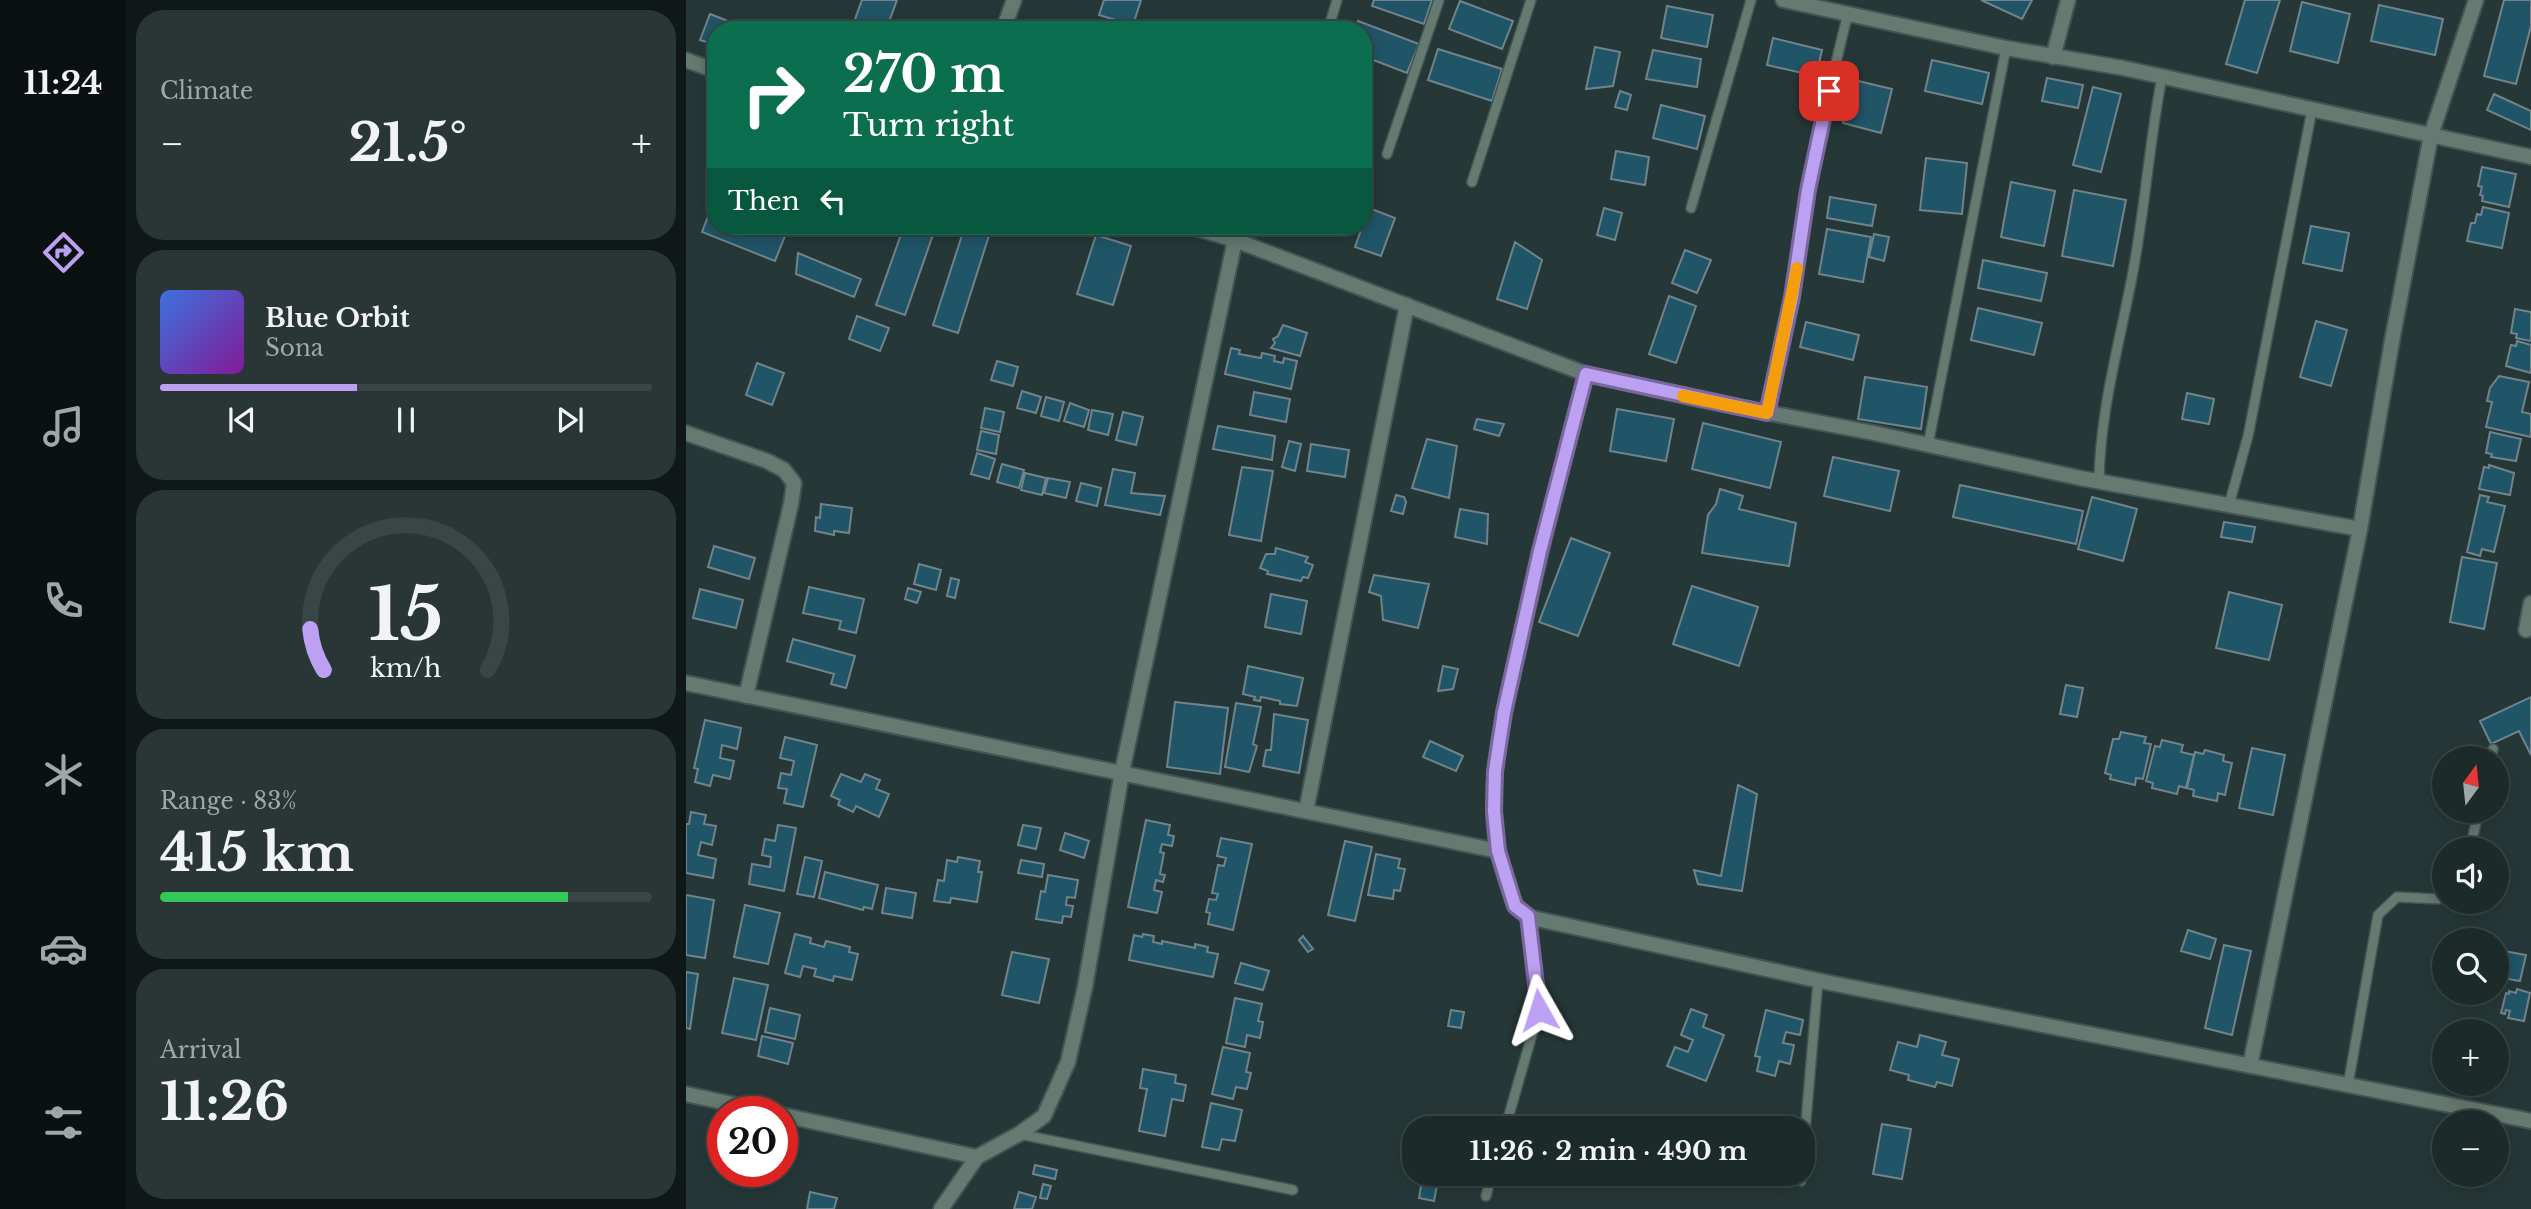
<!DOCTYPE html>
<meta charset="utf-8">
<style>
:root{--surface:#1c2a29;--page:#293635;--text:#f1f3f6;--muted:#a0a7a8;--line:#3a4646;--accent:#bca0f2}
body{margin:0;font-family:"Libre Baskerville",serif;background:var(--page);color:var(--text);height:100vh;display:flex;flex-direction:column;font-size:26px;white-space:nowrap}
*{box-sizing:border-box;margin:0}
p{font-size:23px;color:var(--muted)}
.icon{flex:none;width:38px;height:38px;fill:none;stroke:currentColor;stroke-width:2;stroke-linecap:round;stroke-linejoin:round}
.map{position:relative;flex:1;overflow:hidden}
.sheet{display:flex;flex-direction:column;gap:10px;padding:10px;background:#0f1717;width:560px}
.sheet>*{flex:none}
.banner{position:absolute;left:21px;top:21px;width:665px;height:214px;border-radius:28px;box-shadow:0 4px 18px #0003,0 0 0 2px var(--line);background:#0b6e4f;color:#fff;overflow:hidden}
.needle{width:46px;rotate:15deg}
.fabs{position:absolute;left:1746px;top:746px;display:grid;gap:14px}
.fabs a{display:grid;place-items:center;width:77px;height:77px;border-radius:50%;background:var(--surface);box-shadow:0 4px 18px #0003,0 0 0 2px var(--line);font-size:35px}
.speed{position:absolute;left:21px;top:1096px;display:flex;gap:14px;font-size:35px;font-weight:700;text-align:center}
.speed>*{display:grid;place-content:center;width:91px;height:91px;border-radius:50%;background:var(--surface);box-shadow:0 4px 18px #0003,0 0 0 2px var(--line);line-height:1}
.speed .limit{border:10px solid #d22;background:#fff;color:#111}
.pin{position:absolute;display:grid;place-items:center;width:60px;height:60px;color:#fff;margin:-30px;border-radius:14px;box-shadow:0 4px 10px #0006}
.me{position:absolute;width:77px;margin:-38px;rotate:354deg;stroke-linejoin:round;filter:drop-shadow(0 0 5px #0008)}
.turn{display:flex;align-items:center;gap:24px;height:147px;padding:0 21px;font-size:32px}
.turn .icon{width:91px;height:91px;stroke-width:2.5}
.turn b{display:block;font-size:49px;line-height:60px}
.then{display:flex;align-items:center;height:66px;padding:0 21px;background:#0003;gap:14px;font-size:26px}
.big{font-size:52px;font-weight:700;line-height:1.1}
.sheet .widget{flex:1;display:flex;flex-direction:column;justify-content:center;gap:10px;min-width:0;padding:0 24px;border-radius:28px;background:var(--page)}
.sheet .dial{align-items:center;gap:0}
.dial svg{height:182px;overflow:visible;fill:none;stroke:var(--line);stroke-width:7;stroke-linecap:round;text-anchor:middle}
.dial text{fill:var(--text);stroke:none}
.song{display:flex;align-items:center;gap:21px}
.cover{width:84px;height:84px;border-radius:10px;background:linear-gradient(135deg,hsl(220 70% 55%),hsl(290 70% 35%))}
.played{height:7px;border-radius:4px;background:linear-gradient(90deg,var(--accent) 40%,var(--line) 40%)}
.keys{display:flex;justify-content:space-around;direction:ltr}
.heat{display:flex;justify-content:space-between;align-items:center;font-size:38px;direction:ltr}
.charge{height:10px;border-radius:5px;background:linear-gradient(90deg,#34c759 83%,var(--line) 0)}
.trip{position:absolute;left:716px;top:1116px;width:413px;height:70px;border-radius:28px;background:var(--surface);box-shadow:0 4px 18px #0003,0 0 0 2px var(--line);font-weight:700;line-height:70px;text-align:center}
main{display:flex;flex:1;min-height:0}
.dock{display:flex;flex-direction:column;width:126px;justify-content:space-around;align-items:center;background:#0b1110;color:var(--muted)}
.dock .icon{width:49px;height:49px}
.dock .selected{color:var(--accent)}
.dock b{font-size:32px;color:var(--text)}
.map>svg:first-child{display:block}
.building{fill:#205568;stroke:#71838b;stroke-width:2}
.lines{fill:none;stroke-linecap:round;stroke-linejoin:round}
.lane-casing{stroke:#435453;stroke-width:12}
.street-casing{stroke:#435453;stroke-width:18}
.lane{stroke:#657a70;stroke-width:9}
.street{stroke:#657a70;stroke-width:14}
.route-casing{stroke:#7a689d;stroke-width:18}
.route{stroke:#bca0f2;stroke-width:12}
.slow{stroke:#f59e0b;stroke-width:12}
</style>
<main>
<nav class="dock">
<b>11:24</b>
<svg class="icon selected" aria-label="directions" viewBox="0 0 24 24"><path d="M12 3l9 9-9 9-9-9zM9 14v-3h6M13 9l2 2-2 2"/></svg>
<svg class="icon" aria-label="music" viewBox="0 0 24 24"><path d="M9 18V5l10-2v13"/><circle cx="6" cy="18" r="3"/><circle cx="16" cy="16" r="3"/></svg>
<svg class="icon" aria-label="phone" viewBox="0 0 24 24"><path d="M5 4h4l2 5-3 2q2 4 5 5l2-3 5 2v4C11 20 4 13 5 4z"/></svg>
<svg class="icon" aria-label="climate" viewBox="0 0 24 24"><path d="M12 3v18M4 7l16 10M4 17L20 7"/></svg>
<svg class="icon" aria-label="car" viewBox="0 0 24 24"><path d="M5 17H2v-5l4-1 3-4h7l3 4 3 1v5h-3M9 17h6M6 11h13"/><circle cx="7" cy="17" r="2"/><circle cx="17" cy="17" r="2"/></svg>
<svg class="icon" aria-label="filters" viewBox="0 0 24 24"><path d="M4 7h16M4 17h16"/><circle cx="9" cy="7" r="2"/><circle cx="15" cy="17" r="2"/></svg>
</nav>
<section class="sheet">
<div class="widget"><p>Climate</p>
<div class="heat"><a>−</a><b class="big">21.5°</b><a>+</a></div>
</div>
<div class="widget">
<div class="song"><i class="cover"></i><div><b>Blue Orbit</b><p>Sona</p></div></div>
<div class="played"></div>
<div class="keys"><svg class="icon" aria-label="previous" viewBox="0 0 24 24"><path d="M18 5L8 12l10 7zM5 5v14"/></svg><svg class="icon" aria-label="pause" viewBox="0 0 24 24"><path d="M8 5v14M16 5v14"/></svg><svg class="icon" aria-label="next" viewBox="0 0 24 24"><path d="M6 5l10 7-10 7zM19 5v14"/></svg></div>
</div>
<div class="widget dial"><svg viewBox="0 0 100 80">
<path d="M14 69A42 42 0 1 1 86 69"/>
<path d="M14 69A42 42 0 0 1 8 51" stroke="#bca0f2"/>
<text x="50" y="56" font-size="32" font-weight="700">15</text>
<text x="50" y="72" font-size="11">km/h</text>
</svg></div>
<div class="widget"><p>Range · 83%</p><b class="big">415 km</b><div class="charge"></div></div>
<div class="widget"><p>Arrival</p><b class="big">11:26</b></div>
</section>
<div class="map">
<svg width="1845" height="1209" viewBox="0 0 1845 1209">
<rect width="100%" height="100%" fill="#253837"/>
<path class="building" d="M176,0H211L200,30H165Z
M418,0H455L447,25L413,15Z
M688,0H746L738,24L686,6Z
M1295,0H1346L1336,19Z
M1559,0H1594L1571,73L1540,64Z
M1818,0H1845V26L1830,84L1798,76Z
M774,1L827,21L816,49L763,29Z
M1616,2L1664,14L1652,63L1604,51Z
M1693,5L1757,19L1749,55L1685,41Z
M981,6L1027,15L1021,47L975,38Z
M24,14L65,30H30V45L14,40Z
M672,21L733,44L721,73L677,56V30H669Z
M1087,38L1136,50L1130,76L1081,65Z
M909,47L934,52L927,86L900,89Z
M752,49L816,69L806,101L742,80Z
M967,50L1015,59L1011,87L960,79Z
M1246,60L1303,73L1296,104L1239,91Z
M1361,78L1397,85L1392,108L1356,101Z
M1168,80L1206,89L1195,133L1157,123Z
M1407,87L1435,94L1415,172L1387,165Z
M934,91L945,95L941,110L929,107Z
M1808,94L1845,111V130L1801,110Z
M975,105L1019,116L1011,149L967,138Z
M930,151L963,157L959,185L925,179Z
M1240,158L1281,163L1276,214L1234,210Z
M1796,167L1830,174L1823,207L1796,201L1797,196L1794,195L1796,187L1792,186Z
M1325,182L1369,191L1358,246L1315,237Z
M1388,190L1440,200L1427,266L1376,256Z
M1144,197L1190,205L1186,226L1141,218Z
M29,198L30,226H103L89,261L16,232Z
M1797,207L1823,213L1816,248L1781,241L1785,223H1789L1791,214L1795,215Z
M683,208L709,218L695,256L669,247Z
M918,208L936,213L929,240L911,235Z
M218,226H250L219,315L190,305Z
M279,226H306L272,333L247,325Z
M1625,226L1663,233L1656,271L1617,263Z
M1141,229L1185,237L1177,282L1133,274Z
M1188,234L1203,237L1198,261L1183,257Z
M410,235L445,246L427,305L391,294Z
M829,242L856,260L841,309L811,299Z
M999,250L1025,260L1011,293L986,283Z
M112,253L175,279L168,297L110,274Z
M1297,260L1361,273L1355,301L1292,288Z
M983,296L1010,306L990,363L963,354Z
M1292,308L1356,323L1348,355L1285,340Z
M1829,309L1845,312V341L1830,338L1831,334L1825,333Z
M171,316L203,328L194,351L163,339Z
M1630,321L1661,330L1645,386L1614,377Z
M1120,322L1173,335L1167,360L1114,347Z
M597,325L621,333L614,356L585,348L589,343L587,339L592,336Z
M1831,341L1845,345V373L1820,366L1825,345L1830,346Z
M545,348L554,350L553,354L575,358L576,353L589,356L588,361L597,363L598,358L611,361L605,389L539,374Z
M311,361L332,367L327,386L305,380Z
M71,363L98,373L86,405L60,395Z
M1813,376L1843,382L1836,412L1845,414V437L1800,427L1806,402L1801,401L1804,388Z
M1179,377L1241,387L1235,429L1172,419Z
M336,391L355,397L350,413L331,408Z
M568,392L604,399L600,422L564,415Z
M1501,393L1528,399L1523,424L1496,419Z
M360,397L378,402L373,421L355,416Z
M384,403L403,410L398,427L378,421Z
M299,408L318,412L314,432L295,428Z
M931,409L988,419L980,461L924,451Z
M406,410L427,414L422,435L402,430Z
M437,412L457,417L450,445L430,440Z
M791,419L818,424L813,436L788,429Z
M1017,423L1095,442L1084,488L1006,469Z
M532,426L589,436L586,460L527,449Z
M295,431L313,435L310,454L291,450Z
M1804,432L1835,439L1830,461L1805,457L1806,454L1800,453Z
M741,439L771,446L763,498L726,488Z
M603,441L615,444L609,471L596,467Z
M625,444L663,450L659,477L621,471Z
M291,453L309,459L303,479L285,474Z
M1147,457L1213,471L1204,511L1138,496Z
M316,464L338,470L333,488L311,482Z
M1803,465L1828,473L1824,495L1793,489L1798,467L1803,468Z
M556,467L587,471L575,541L543,535Z
M427,469L449,473L445,493L479,496L474,515L419,505Z
M339,473L360,478L356,495L335,490Z
M362,478L384,482L380,498L358,493Z
M395,483L415,488L411,506L390,501Z
M1274,485L1397,511L1390,544L1267,517Z
M1034,489L1057,496L1053,509L1110,523L1103,566L1016,553L1022,515L1030,504Z
M710,495L718,497L720,502L717,514L705,511Z
M1794,495L1803,497L1801,502L1819,506L1808,552L1796,549L1794,556L1781,552Z
M1406,497L1451,509L1437,561L1392,549Z
M135,504L166,508L163,533L148,531V535L129,531L130,517L134,518Z
M774,509L802,514L801,544L769,537Z
M1538,522L1569,527L1566,542L1535,537Z
M885,538L924,553L892,636L853,622Z
M28,546L69,558L63,579L22,567Z
M590,548L622,557L619,562L627,565L622,578L617,577L615,581L581,574L582,571L574,568L580,554H589Z
M1776,557L1811,563L1798,629L1764,622Z
M233,564L255,570L250,590L228,584Z
M688,575L743,584L732,628L697,620L695,596L683,592Z
M265,578L273,580L269,598L261,596Z
M1006,586L1072,607L1053,666L987,644Z
M123,587L178,599L170,633L153,629L155,621L117,613Z
M222,588L235,592L231,603L219,599Z
M14,589L57,600L50,628L7,618Z
M1543,592L1596,605L1583,660L1530,648Z
M585,594L621,601L615,634L579,627Z
M107,639L169,656L160,688L145,684L148,674L101,661Z
M562,666L617,678L611,706L594,704V701L575,697L574,701L568,700L569,697L557,694Z
M757,666L772,669L767,689L752,691Z
M1380,685L1397,688L1391,717L1374,714Z
M1845,697V755L1833,731L1805,744L1794,721Z
M489,702L542,708L534,774L481,767Z
M550,703L575,707L567,744L571,746L563,772L539,767Z
M588,714L622,720L613,773L577,766L580,750H585Z
M19,720L55,728L51,749L36,745L34,758L48,761L44,779L27,775L24,786L9,782L12,769L8,768Z
M1435,732L1460,737L1458,743L1465,744L1457,779L1450,778L1449,785L1424,779L1425,775L1419,773L1427,739H1433Z
M99,737L131,745L117,807L98,803L101,789L92,788L95,773L105,775L108,761L94,758Z
M1476,740L1497,745L1495,752L1508,755L1500,788L1493,786L1491,794L1466,788L1467,783L1460,781L1469,746L1474,747Z
M744,741L777,756L770,771L737,757Z
M1566,748L1599,755L1587,815L1553,808Z
M1519,750L1538,755L1537,761L1546,763L1539,795L1532,793L1531,801L1507,796L1508,790L1501,788L1509,752L1517,754Z
M155,774L175,782L179,774L194,780L190,789L203,794L193,817L170,806L167,812L152,805L154,800L145,796Z
M1052,785L1071,794L1056,891L1012,884L1008,870L1035,876Z
M5,812L20,815L18,824L30,826L26,845L15,842L12,855L30,859L27,878L0,873V824H3Z
M460,820L484,825L482,835L488,836L486,846L476,844L474,852L478,853L474,874L479,875L477,882L470,880L468,890L476,892L471,913L442,907Z
M92,825L110,828L98,891L63,884L66,864L84,867L85,857L76,855L79,839L89,841Z
M337,825L355,828L350,849L332,845Z
M379,833L403,841L398,858L374,850Z
M535,838L566,844L547,930L522,924L524,913L520,912L523,899L530,900L532,894L526,893L532,865L538,866L540,858L531,856Z
M659,841L686,847L669,921L642,915Z
M690,854L714,859L712,868L719,869L714,891L708,890L707,899L682,895Z
M119,857L136,861L128,897L111,894Z
M272,857L294,861L292,872H296L291,902L265,898L264,903L248,901L252,880L258,881L261,860L271,862Z
M335,860L358,864L356,877L332,873Z
M139,872L192,885L186,909L178,907L177,910L133,898Z
M362,875L392,880L389,898L381,897L380,905L387,906L385,917L377,916L376,923L350,919L355,891L359,892Z
M200,888L230,893L226,918L196,913Z
M0,895L28,900L19,958L0,955Z
M59,905L94,913L82,964L48,957Z
M1502,930L1530,939L1524,959L1495,951Z
M109,934L125,938L124,943L138,947L140,941L164,947L163,952L172,954L166,980L148,976L147,981L128,976L130,969L117,966L114,977L99,973Z
M457,934L468,936L467,942L476,944V941L509,948V944L522,947L521,952L532,954L527,977L443,960L448,935L456,937Z
M617,936L627,949L622,952L613,940Z
M1538,945L1565,951L1546,1035L1519,1028Z
M1813,950L1840,955L1834,981L1811,977Z
M326,952L363,959L353,1003L316,995Z
M555,963L583,971L577,990L549,983Z
M0,972L12,974L4,1029L0,1028Z
M48,978L82,985L70,1040L36,1033Z
M1831,989L1844,993L1838,1021L1822,1018L1824,1011L1820,1010L1819,1014L1815,1013L1820,993L1823,994V991L1830,993Z
M549,998L576,1004L572,1021L577,1022L574,1038L561,1035L559,1047L540,1043Z
M84,1008L114,1015L109,1039L79,1032Z
M1005,1009L1021,1015L1017,1027L1038,1035L1020,1081L981,1066L989,1047L1002,1052L1007,1040L995,1035Z
M765,1010L778,1012L775,1028L762,1026Z
M1080,1010L1117,1020L1114,1035L1100,1032L1097,1043L1108,1045L1104,1064L1093,1061L1089,1076L1071,1071L1074,1057L1069,1056Z
M1234,1035L1260,1042L1256,1055L1273,1059L1266,1086L1251,1082L1249,1087L1222,1080L1223,1075L1204,1070L1212,1042L1231,1047Z
M76,1036L107,1043L102,1064L72,1056Z
M537,1047L564,1053L560,1072L565,1073L561,1089L550,1087L547,1099L526,1094Z
M457,1069L490,1075L489,1083L500,1085L497,1101L486,1099L479,1136L453,1131L461,1089L454,1088Z
M525,1103L556,1110L549,1141L536,1139L533,1150L516,1147Z
M748,1118L762,1121L760,1129H745Z
M1196,1124L1225,1129L1216,1179L1187,1174Z
M349,1165L371,1170L369,1179L347,1174Z
M737,1174H753L748,1201L733,1198Z
M357,1184L365,1186L361,1199L354,1198Z
M124,1192L151,1198L148,1209H121Z
M333,1192L350,1197L346,1209H328Z"/>
<g class="lines">
<defs>
<path id="lane" d="M642,30L651,0
M701,154L753,0
M786,182L845,0
M1005,208L1065,0
M1081,413L1106,297L1122,190L1137,116L1162,13
M1242,445L1320,48
M1413,481C1414,412 1433,345 1446,277C1459,210 1463,143 1476,77
M1543,505L1562,436L1626,110
M1805,758L1807,749
M1784,849L1793,810
M1662,1085L1692,915L1711,897L1753,899L1759,896
M819,1129L853,1010L842,917
M333,1134L607,1190
M1116,1167L1132,981
M1115,1181L1116,1174
M800,1196L806,1174"/>
<path id="street" d="M1097,0L1320,48L1437,68L1845,157
M317,30L328,0
M1367,57L1382,0
M0,60L30,71
M549,240L900,374L1021,401L1188,433L1394,478L1674,529
M900,374C876,466 852,558 832,652C819,709 803,770 809,830C811,856 821,882 829,906L842,917L1144,983L1845,1121
M0,433L81,461L98,470L108,483L105,504L60,696
M1840,630L1845,603
M0,683L812,851
M620,811L721,305
M1564,1066L1674,529L1706,341L1745,135L1790,0
M0,1094L78,1111
M96,1115L291,1157
M255,1209L291,1157L333,1134L358,1116L382,1062L399,987L436,772L549,240L503,226"/>
</defs>
<use href="#lane" class="lane-casing"/>
<use href="#street" class="street-casing"/>
<use href="#lane" class="lane"/>
<use href="#street" class="street"/>
</g>
<g class="lines">
<defs>
<path id="route" d="M853,1010L842,916L829,906L812,851L808,811L809,771L818,712L854,551L900,374L1081,413L1106,297L1122,190L1143,91"/>
</defs>
<use href="#route" class="route-casing"/>
<use href="#route" class="route"/>
<path class="slow" d="M997,396L1081,413L1111,268"/>
</g>
</svg>
<div class="fabs">
<a><svg class="needle" viewBox="-14 -14 28 28"><path d="M0-13l5 13h-10z" fill="#e53935"/><path d="M0 13l5-13h-10z" fill="#a0a7a8"/></svg></a>
<a><svg class="icon" aria-label="sound" viewBox="0 0 24 24"><path d="M4 9h4l5-4v14l-5-4H4zM17 9q2 3 0 6"/></svg></a>
<a><svg class="icon" aria-label="search" viewBox="0 0 24 24"><circle cx="10" cy="10" r="6"/><path d="M15 15l6 6"/></svg></a>
<a>+</a>
<a>−</a>
</div>
<div class="speed"><div class="limit">20</div></div>
<div class="pin" style="left:1143px;top:91px;background:#d93025"><svg class="icon" aria-label="arrive" viewBox="0 0 24 24"><path d="M6 21V4h12l-3 4 3 4H6"/></svg></div>
<svg class="me" style="left:853px;top:1010px" viewBox="-20 -20 40 40"><path d="M0-17L14 15 0 8-14 15z" fill="#bca0f2" stroke="#fff" stroke-width="4"/></svg>
<div class="trip">11:26 · 2 min · 490 m</div>
<div class="banner">
<div class="turn"><svg class="icon" aria-label="right" viewBox="0 0 24 24"><path d="M7 20v-9h11M14 6l5 5-5 5"/></svg><div><b>270 m</b>Turn right</div></div>
<div class="then">Then<svg class="icon" aria-label="left" viewBox="0 0 24 24"><path d="M17 20v-9H6M10 6l-5 5 5 5"/></svg></div>
</div>
</div>
</main>
